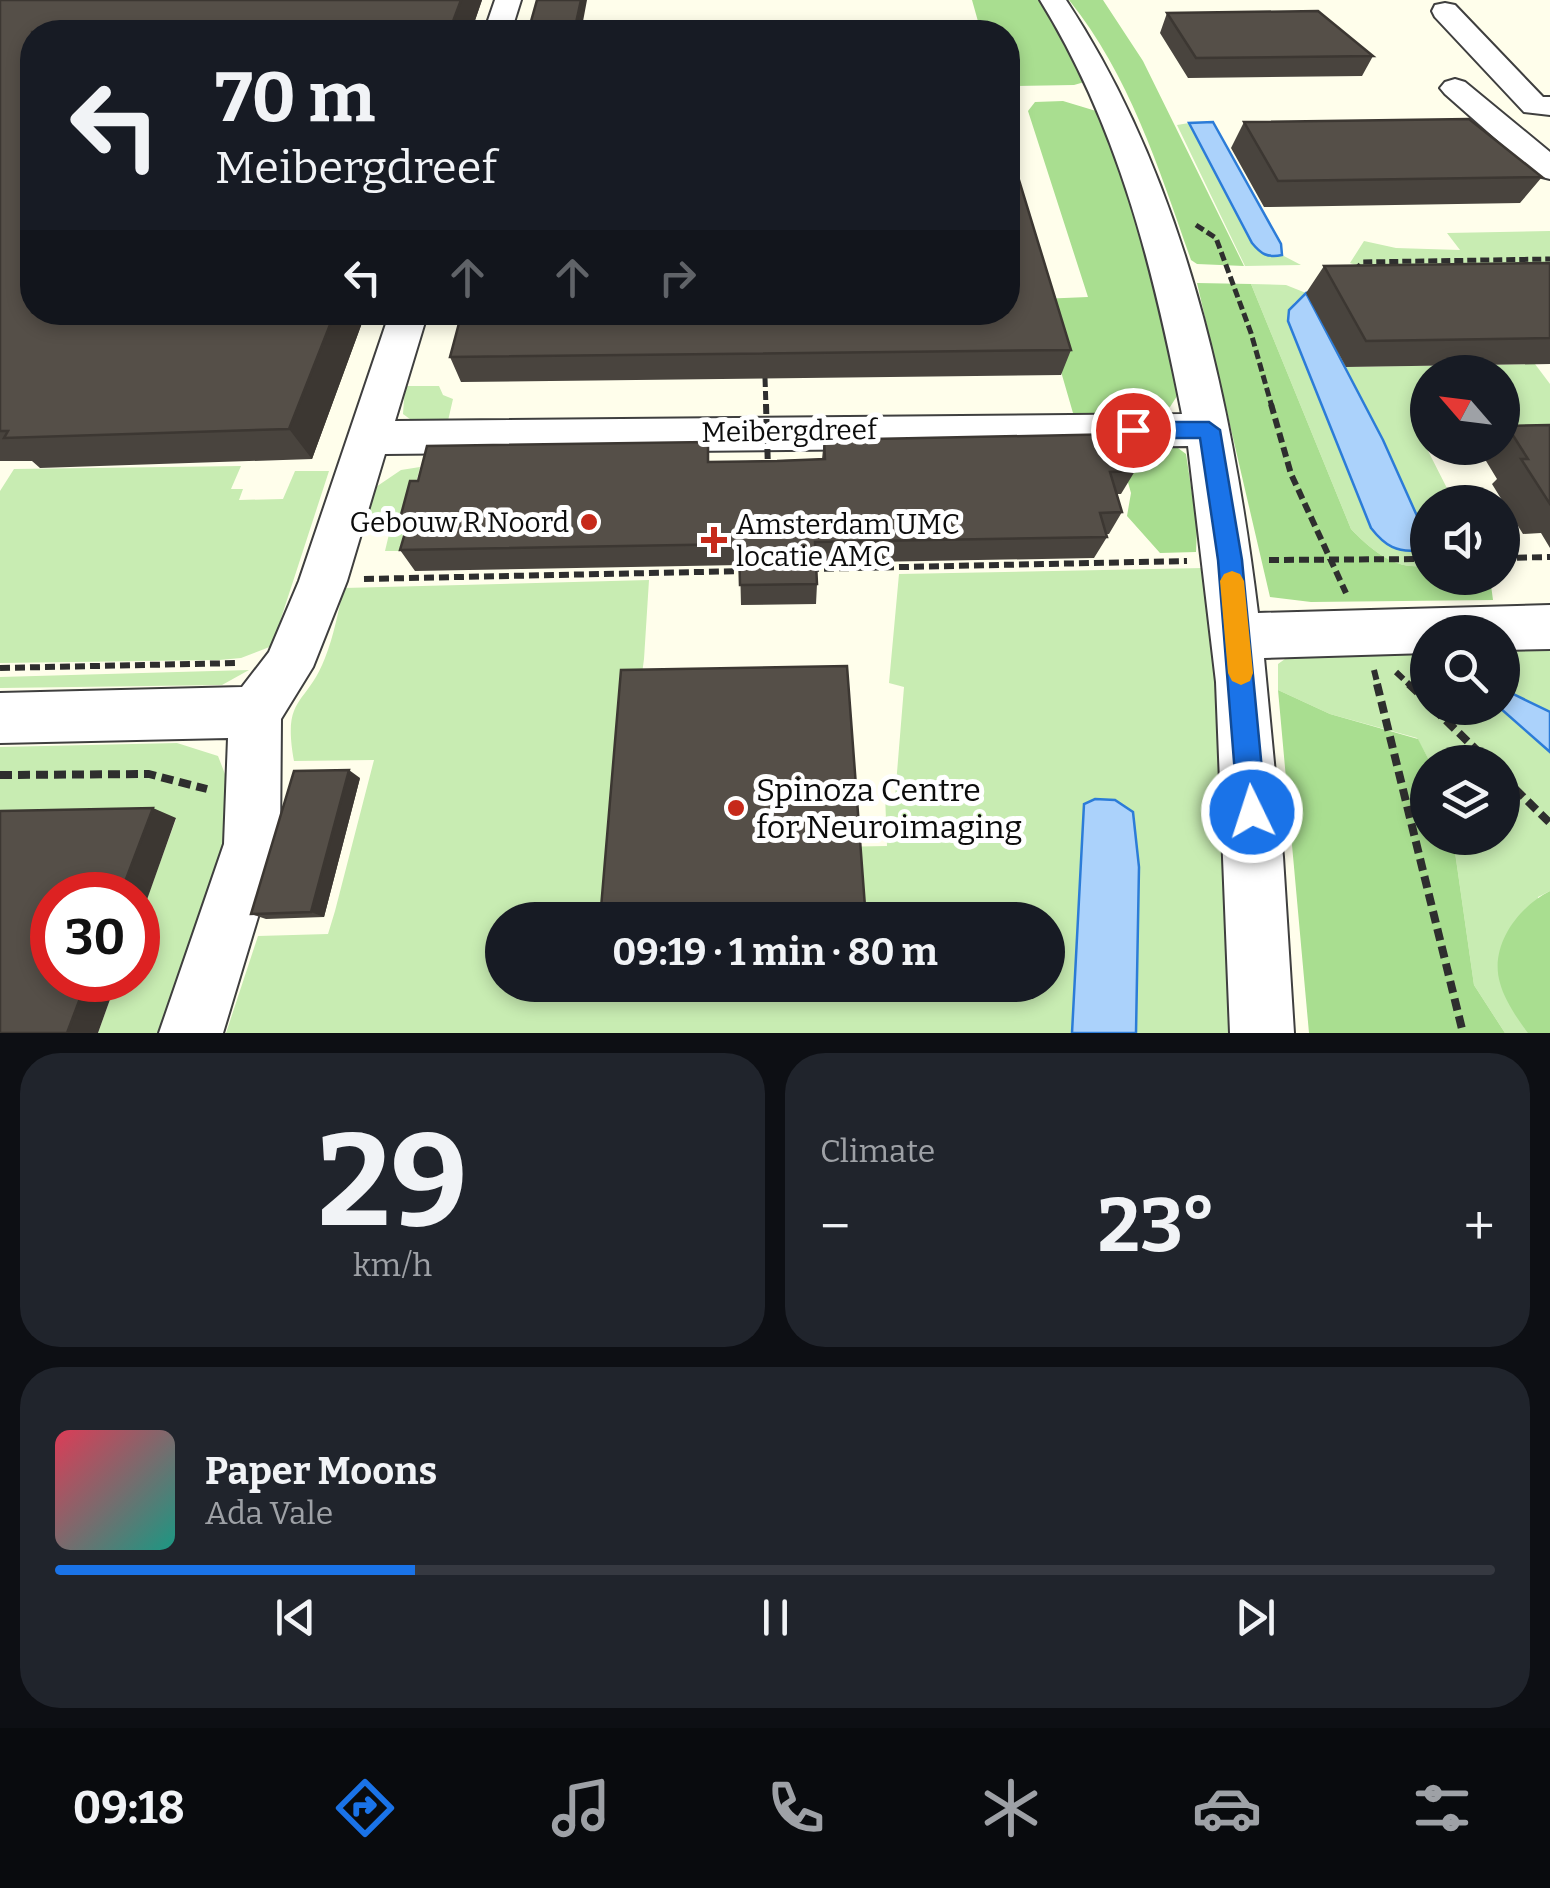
<!DOCTYPE html>
<meta charset="utf-8">
<style>
:root{--surface:#171b24;--page:#20242c;--text:#f1f3f6;--muted:#9ea1a6;--line:#363941;--accent:#1a73e8}
body{margin:0;font-family:Bitter,serif;background:var(--page);color:var(--text);height:100vh;display:flex;flex-direction:column;font-size:38px;white-space:nowrap}
*{box-sizing:border-box;margin:0}
p{font-size:32px;color:var(--muted)}
.icon{flex:none;width:55px;height:55px;fill:none;stroke:currentColor;stroke-width:2;stroke-linecap:round;stroke-linejoin:round}
.map{position:relative;height:1033px;overflow:hidden}
.side{display:flex;flex-direction:column;gap:20px;padding:20px;background:#0d0f14;flex:1}
.side>*{flex:none}
.top-card{position:absolute;left:20px;top:20px;width:1000px;height:305px;border-radius:40px;box-shadow:0 5px 15px #0003;background:#171b24;color:var(--text);overflow:hidden}
.needle{width:65px;rotate:298deg}
.tools{position:absolute;left:1410px;top:355px;display:grid;gap:20px}
.tools a{display:grid;place-items:center;width:110px;height:110px;border-radius:50%;background:var(--surface);box-shadow:0 5px 15px #0003;font-size:50px}
.speed{position:absolute;left:30px;top:872px;display:flex;gap:20px;font-size:50px;font-weight:700;text-align:center}
.speed>*{display:grid;place-content:center;width:130px;height:130px;border-radius:50%;background:var(--surface);box-shadow:0 5px 15px #0003;line-height:1}
.speed .limit{border:15px solid #d22;background:#fff;color:#111}
.pin{position:absolute;display:grid;place-items:center;width:85px;height:85px;color:#fff;margin:-42px;border:5px solid #fff;border-radius:50%;box-shadow:0 2px 10px #0007}
.me{position:absolute;width:110px;margin:-55px;rotate:356deg;stroke-linejoin:round;filter:drop-shadow(0 0 8px #0008)}
.turn{display:flex;align-items:center;gap:35px;height:210px;padding:0 30px;font-size:45px}
.turn .icon{width:130px;height:130px;stroke-width:2.5}
.turn b{display:block;font-size:70px;line-height:85px}
.lanes{display:flex;align-items:center;height:95px;padding:0 30px;background:#0003;justify-content:center;gap:50px;direction:ltr}
.lanes .off{opacity:.35}
.big{font-size:75px;font-weight:700;line-height:1.1}
.side .tile{flex:1;display:flex;flex-direction:column;justify-content:center;gap:15px;min-width:0;padding:0 35px;border-radius:40px;background:var(--page)}
.side .dial{align-items:center;gap:0}
.dial b{font-size:130px;line-height:1}
.song{display:flex;align-items:center;gap:30px}
.cover{width:120px;height:120px;border-radius:15px;background:linear-gradient(135deg,hsl(350 70% 55%),hsl(170 70% 35%))}
.played{height:10px;border-radius:5px;background:linear-gradient(90deg,var(--accent) 25%,var(--line) 25%)}
.keys{display:flex;justify-content:space-around;direction:ltr}
.heat{display:flex;justify-content:space-between;align-items:center;font-size:55px;direction:ltr}
.side .tiles{flex:1;display:grid;gap:20px;grid-template-columns:1fr 1fr}
.tile:last-child{grid-column:span 2}
.trip{position:absolute;left:485px;top:902px;width:580px;height:100px;border-radius:50px;background:var(--surface);box-shadow:0 5px 15px #0003;font-weight:700;line-height:100px;text-align:center}
.dock{display:flex;height:160px;justify-content:space-around;align-items:center;background:#090b0e;color:var(--muted)}
.dock .icon{width:70px;height:70px}
.dock .current{color:var(--accent)}
.dock b{font-size:45px;color:var(--text)}
.map>svg:first-child{display:block}
.green{fill:#c8ecb2;fill-rule:evenodd}
.forest{fill:#a9de90}
.water{fill:#abd2fb;stroke:#2c7cd8;stroke-width:2.5}
.lines{fill:none;stroke-linecap:round;stroke-linejoin:round}
.minor-casing{stroke:#3f3f3f;stroke-width:4}
.path-far2{stroke:#2e2e2e;stroke-width:5;stroke-dasharray:9 4;stroke-linecap:butt}
.path-far1{stroke:#2e2e2e;stroke-width:6;stroke-dasharray:10 5;stroke-linecap:butt}
.path{stroke:#2e2e2e;stroke-width:8;stroke-dasharray:12 6;stroke-linecap:butt}
.minor{fill:#fff;fill-rule:evenodd}
.path-bridge-far1{stroke:#2e2e2e;stroke-width:5;stroke-dasharray:9 4;stroke-linecap:butt}
.path-bridge{stroke:#2e2e2e;stroke-width:6;stroke-dasharray:10 5;stroke-linecap:butt}
.wall{fill:#49443e}
.shaded-wall{fill:#3c3732}
.building{fill:#554f48;stroke:#3c3732;stroke-width:2.5}
.route{fill:#1a73e8;stroke:#114b97;stroke-width:2.5}
.slow{fill:#f59e0b}
.poi-dot{fill:#c6291a;stroke:#fff;stroke-width:4}
.labels{text-anchor:middle;dominant-baseline:central;stroke-width:10;stroke-linejoin:round;paint-order:stroke}
.street-label{font-size:28px;fill:#0c0c0c;stroke:#fff}
.poi-label{font-size:28px;fill:#0c0c0c;stroke:#fff;text-anchor:end}
.near-poi-label{font-size:32px;fill:#0c0c0c;stroke:#fff;text-anchor:start}
</style>
<div class="map">
<svg width="1550" height="1033" viewBox="0 0 1550 1033">
<rect width="100%" height="100%" fill="#fffeeb"/>
<path class="green" d="M1189,123L1252,243C1261,254 1267,258 1282,255L1301,265L1245,266L1177,125Z
M1550,231V265L1365,268L1350,263L1364,241L1396,248L1460,250L1447,233Z
M1251,284L1286,285L1306,293L1294,303L1288,321L1371,528C1385,545 1397,553 1420,550L1426,536L1346,367L1535,364L1550,384V440H1503L1502,372H1428L1427,440L1423,441L1454,502H1428L1427,565C1397,572 1371,550 1351,529Z
M405,386H439L443,395L453,399L447,425L414,422L403,414Z
M241,466L231,489H243L239,500L283,499L295,471H329L272,646L241,658L219,660L0,663V491L14,469Z
M420,467L399,551H385L390,530L361,529L367,493L401,470Z
M1203,568C1224,723 1229,877 1233,1033H226L258,936L328,934L335,911L374,760L294,761C282,695 306,707 325,658C334,636 338,611 344,588L649,580L644,659L618,851L887,846L885,794L895,797L904,687L889,683L899,574ZM502,920H1048V985H502Z
M1550,648V712L1503,689V649Z
M1427,652L1428,708H1500L1550,752V891L1538,897L1528,1033H1505L1474,985L1453,838H1502V762H1430L1417,738L1330,714L1278,690V664L1292,654Z
M249,670L222,685L0,688V677Z
M177,743L218,756L237,805L162,1033H98L117,980H138V923L176,819L0,822V747Z"/>
<path class="forest" d="M972,0H1041L1088,81L1074,85L1008,86V32H981Z
M1069,0H1103L1143,61L1244,266L1197,264L1191,260C1159,169 1130,76 1069,0Z
M1063,101L1106,114L1148,258L1177,396L1170,407L1157,413H1073L1040,299L1088,297L1028,111L1035,102Z
M1197,283L1251,284L1351,529C1371,550 1397,572 1427,565L1428,578H1490L1493,600L1311,602L1270,597Z
M1118,447L1178,448L1186,454L1197,527L1196,552L1160,553L1127,516L1131,493Z
M1278,690L1330,714L1418,739L1430,762L1428,838H1453L1474,985L1505,1033H1309Z
M1550,891V1033H1528C1518,1020 1504,999 1500,983C1489,946 1518,907 1550,891Z"/>
<path class="water" d="M1213,122L1281,244L1282,255C1267,258 1261,254 1252,243L1189,123Z
M1306,293L1383,440L1426,536L1420,550C1397,553 1385,546 1371,528L1288,321L1289,310Z
M1503,689L1550,712V752L1500,708Z
M1095,799L1115,800L1133,812L1139,867L1136,1033H1072L1084,804Z"/>
<g class="lines">
<defs>
<path id="minor" d="M495,0H521L511,32H484Z
M1040,0H1066C1185,180 1232,402 1258,613L1550,605V649L1502,650V632H1428V653L1264,658L1283,857L1294,1033H1230L1216,682L1188,446L385,454L347,581L313,667L281,719L280,844L223,1033H159L224,844L228,738L0,743V693L242,687L269,652L299,581L390,312H428L395,421L1182,414C1153,268 1119,128 1040,0Z
M1445,3L1455,5L1543,97H1550V115L1524,112L1435,17L1432,11L1435,5Z
M1455,79L1465,82L1550,152V179L1538,176L1445,94L1440,88L1445,82Z"/>
</defs>
<use href="#minor" class="minor-casing"/>
<path class="path-far2" d="M1196,225L1216,238L1251,333L1272,407
M1354,271L1363,262L1550,259"/>
<path class="path-far1" d="M1271,404L1291,474L1346,593
M1502,558L1550,557
M1269,560L1428,559
M809,569L1187,561
M364,579L747,571
M0,668L239,663
M1374,670L1378,686
M1396,672L1411,686"/>
<path class="path" d="M1377,684L1463,1033
M1409,684L1428,702
M1433,708L1489,762
M0,775L149,774L207,789
M1502,776L1550,823"/>
<use href="#minor" class="minor"/>
<path class="path-bridge-far1" d="M360,321L430,320
M765,378L766,407"/>
<path class="path-bridge" d="M766,404L768,469"/>
</g>
<path class="wall" d="M0,0H482L471,32H32V312H366L312,459L40,468L32,461H0Z
M1167,13L1373,56L1362,76L1188,78L1160,33Z
M1244,122L1542,177L1520,203L1264,207L1231,148Z
M1550,263V364L1346,367L1306,293L1324,266Z
M1071,350L1061,375L461,382L450,357Z
M1550,425V548L1541,533L1523,534L1492,484L1497,479L1480,451L1483,448H1502V430L1507,426Z
M824,440L1135,471L1121,494H1117L1122,512L1109,534H1106L1107,537L1094,558L816,563L817,584L816,604L741,605L740,565L415,571L400,550L404,534L398,526L710,462L822,459Z
M360,778L324,917L266,919L251,914Z"/>
<path class="shaded-wall" d="M461,0H482L471,32H449Z
M581,0H587L581,32H574Z
M335,312H366L312,459L289,429Z
M349,770L360,778L324,917L311,912Z
M153,808L176,818L138,925V895H120Z
M87,980H117L98,1033H67Z"/>
<path class="building" d="M0,0H461L449,32H32V312H335L289,429L4,438L8,431H0Z
M537,0H581L574,32H528Z
M1318,11L1373,56L1196,58L1167,13Z
M1469,119L1542,177L1278,181L1244,122Z
M1008,144L1071,350L450,357L462,312H1008Z
M1550,263V338L1366,341L1324,266Z
M1550,425V504L1521,459H1528L1507,426Z
M1122,434L1135,471L1110,472L1122,512L1100,513L1107,537L815,542L817,584L740,585L739,544L400,550L407,526H398L410,481H418L427,446L708,442V462L777,461L825,459L824,440Z
M847,666L866,920H600L621,670Z
M349,770L311,912L251,914L294,771Z
M153,808L120,895H52V980H87L67,1033H0V811Z"/>
<path class="route" d="M1133,422H1209L1220,430L1242,560L1266,812L1262,821L1252,826L1242,821L1238,812L1218,560L1200,438H1133L1122,430Z"/>
<path class="slow" d="M1232,571L1240,574L1244,581L1253,673L1250,681L1241,685L1232,681L1228,673L1220,581L1224,574Z"/>
<g class="poi-dot">
<circle cx="589" cy="522" r="10"/>
<path d="M709 525h10v10h10v10h-10v10h-10v-10h-10v-10h10z"/>
<circle cx="736" cy="808" r="10"/>
</g>
<g class="labels">
<g class="street-label">
<text transform="translate(789 431) rotate(-1)">Meibergdreef</text>
</g>
<g class="poi-label">
<text x="569" y="522">Gebouw R Noord</text>
<text x="736" y="524" text-anchor="start">Amsterdam UMC<tspan x="736" dy="32">locatie AMC</tspan></text>
</g>
<g class="near-poi-label">
<text x="756" y="790">Spinoza Centre<tspan x="756" dy="37">for Neuroimaging</tspan></text>
</g>
</g>
</svg>
<div class="tools">
<a><svg class="needle" viewBox="-14 -14 28 28"><path d="M0-13l5 13h-10z" fill="#e53935"/><path d="M0 13l5-13h-10z" fill="#9ea1a6"/></svg></a>
<a><svg class="icon" aria-label="sound" viewBox="0 0 24 24"><path d="M4 9h4l5-4v14l-5-4H4zM17 9q2 3 0 6"/></svg></a>
<a><svg class="icon" aria-label="search" viewBox="0 0 24 24"><circle cx="10" cy="10" r="6"/><path d="M15 15l6 6"/></svg></a>
<a><svg class="icon" aria-label="layers" viewBox="0 0 24 24"><path d="M12 4l9 5-9 5-9-5zM3 14l9 5 9-5"/></svg></a>
</div>
<div class="speed"><div class="limit">30</div></div>
<div class="pin" style="left:1133px;top:430px;background:#d93025"><svg class="icon" aria-label="arrive" viewBox="0 0 24 24"><path d="M6 21V4h12l-3 4 3 4H6"/></svg></div>
<svg class="me" style="left:1252px;top:812px" viewBox="-20 -20 40 40"><circle r="17" fill="#1a73e8" stroke="#fff" stroke-width="3"/><path d="M0-11L8 9 0 5-8 9z" fill="#fff"/></svg>
<div class="trip">09:19 · 1 min · 80 m</div>
<div class="top-card">
<div class="turn"><svg class="icon" aria-label="left" viewBox="0 0 24 24"><path d="M17 20v-9H6M10 6l-5 5 5 5"/></svg><div><b>70 m</b>Meibergdreef</div></div>
<div class="lanes"><svg class="icon" aria-label="left" viewBox="0 0 24 24"><path d="M17 20v-9H6M10 6l-5 5 5 5"/></svg><svg class="icon off" aria-label="ahead" viewBox="0 0 24 24"><path d="M12 20V5M6 11l6-6 6 6"/></svg><svg class="icon off" aria-label="ahead" viewBox="0 0 24 24"><path d="M12 20V5M6 11l6-6 6 6"/></svg><svg class="icon off" aria-label="right" viewBox="0 0 24 24"><path d="M7 20v-9h11M14 6l5 5-5 5"/></svg></div>
</div>
</div>
<section class="side">
<div class="tiles">
<div class="tile dial"><b>29</b><p>km/h</p></div>
<div class="tile"><p>Climate</p>
<div class="heat"><a>−</a><b class="big">23°</b><a>+</a></div>
</div>
<div class="tile">
<div class="song"><i class="cover"></i><div><b>Paper Moons</b><p>Ada Vale</p></div></div>
<div class="played"></div>
<div class="keys"><svg class="icon" aria-label="previous" viewBox="0 0 24 24"><path d="M18 5L8 12l10 7zM5 5v14"/></svg><svg class="icon" aria-label="pause" viewBox="0 0 24 24"><path d="M8 5v14M16 5v14"/></svg><svg class="icon" aria-label="next" viewBox="0 0 24 24"><path d="M6 5l10 7-10 7zM19 5v14"/></svg></div>
</div>
</div>
</section>
<nav class="dock">
<b>09:18</b>
<svg class="icon current" aria-label="directions" viewBox="0 0 24 24"><path d="M12 3l9 9-9 9-9-9zM9 14v-3h6M13 9l2 2-2 2"/></svg>
<svg class="icon" aria-label="music" viewBox="0 0 24 24"><path d="M9 18V5l10-2v13"/><circle cx="6" cy="18" r="3"/><circle cx="16" cy="16" r="3"/></svg>
<svg class="icon" aria-label="phone" viewBox="0 0 24 24"><path d="M5 4h4l2 5-3 2q2 4 5 5l2-3 5 2v4C11 20 4 13 5 4z"/></svg>
<svg class="icon" aria-label="climate" viewBox="0 0 24 24"><path d="M12 3v18M4 7l16 10M4 17L20 7"/></svg>
<svg class="icon" aria-label="car" viewBox="0 0 24 24"><path d="M5 17H2v-5l4-1 3-4h7l3 4 3 1v5h-3M9 17h6M6 11h13"/><circle cx="7" cy="17" r="2"/><circle cx="17" cy="17" r="2"/></svg>
<svg class="icon" aria-label="filters" viewBox="0 0 24 24"><path d="M4 7h16M4 17h16"/><circle cx="9" cy="7" r="2"/><circle cx="15" cy="17" r="2"/></svg>
</nav>
